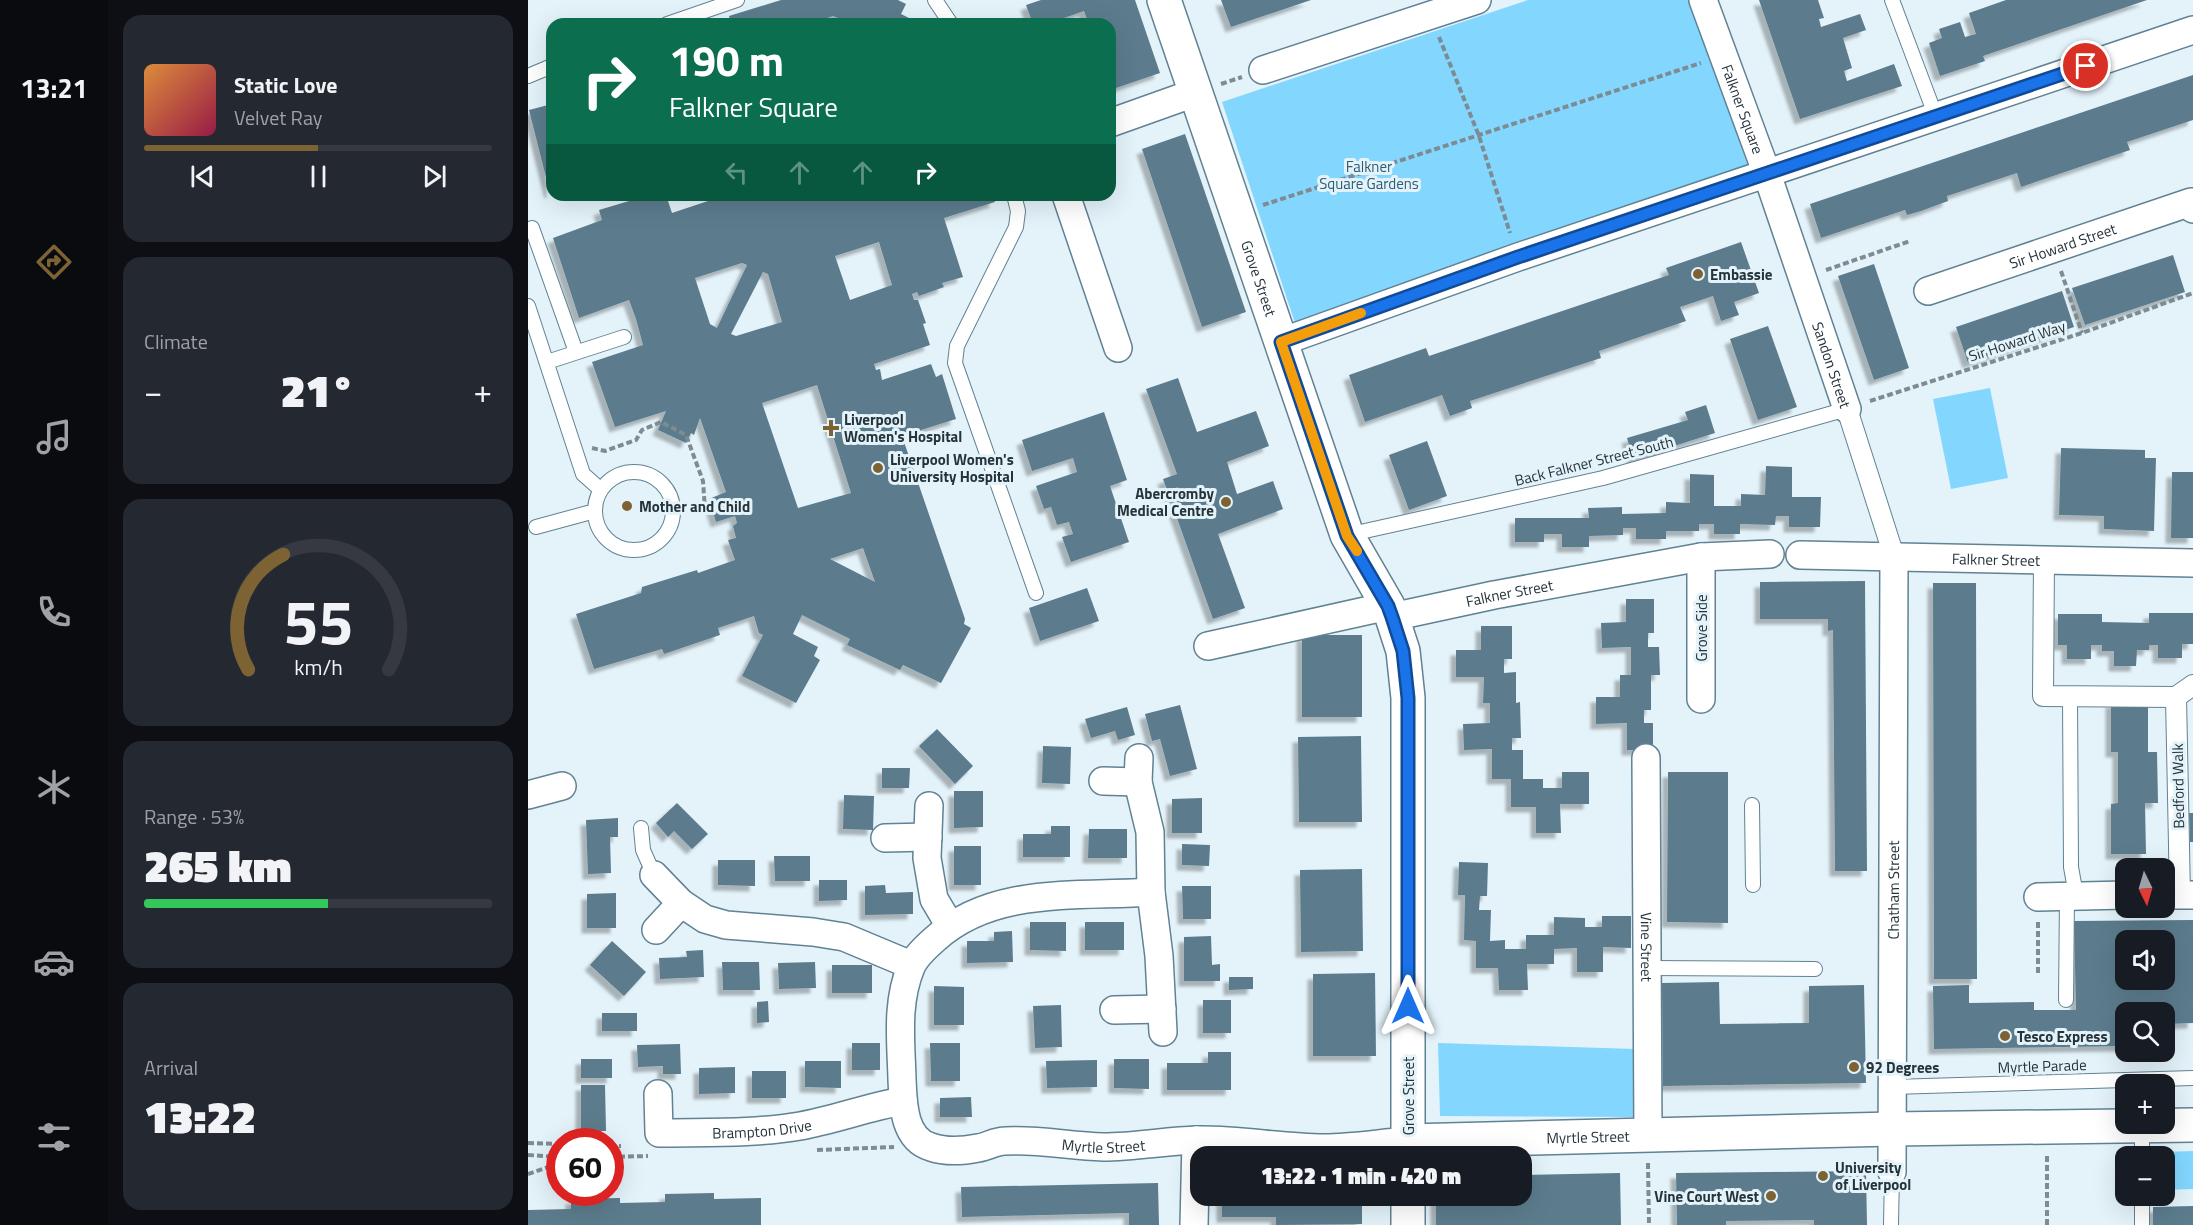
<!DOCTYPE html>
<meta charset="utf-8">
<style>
:root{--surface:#171b24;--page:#242831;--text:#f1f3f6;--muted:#9ea1a6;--line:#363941;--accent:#7d6334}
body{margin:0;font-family:"Titillium Web",sans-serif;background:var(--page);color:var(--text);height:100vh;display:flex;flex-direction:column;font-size:22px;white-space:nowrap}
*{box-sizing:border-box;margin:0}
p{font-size:20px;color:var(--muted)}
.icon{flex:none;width:33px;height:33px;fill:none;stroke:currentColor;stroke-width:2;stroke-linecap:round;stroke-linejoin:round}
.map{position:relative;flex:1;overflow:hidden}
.side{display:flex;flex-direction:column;gap:15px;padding:15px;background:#0d0f14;width:420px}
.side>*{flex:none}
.guide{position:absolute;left:18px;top:18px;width:570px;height:183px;border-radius:18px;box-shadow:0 6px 24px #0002;background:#0b6e4f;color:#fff;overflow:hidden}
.needle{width:39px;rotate:175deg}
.tools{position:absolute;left:1587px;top:858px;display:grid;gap:12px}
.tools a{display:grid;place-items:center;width:60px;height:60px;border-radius:12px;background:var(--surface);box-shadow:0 6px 24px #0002;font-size:30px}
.speed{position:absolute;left:18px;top:1128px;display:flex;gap:12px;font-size:30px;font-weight:700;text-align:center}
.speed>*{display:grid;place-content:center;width:78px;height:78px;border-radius:50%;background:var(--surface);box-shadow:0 6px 24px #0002;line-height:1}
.speed .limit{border:9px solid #d22;background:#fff;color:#111}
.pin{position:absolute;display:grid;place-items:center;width:51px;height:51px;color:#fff;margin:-26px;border:3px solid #fff;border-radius:50%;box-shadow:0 2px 6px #0007}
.me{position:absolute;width:66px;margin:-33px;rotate:0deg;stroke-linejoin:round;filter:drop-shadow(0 0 4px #0008)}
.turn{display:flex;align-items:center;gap:21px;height:126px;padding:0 24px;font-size:27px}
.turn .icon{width:78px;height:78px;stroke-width:2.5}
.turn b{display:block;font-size:42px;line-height:51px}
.lanes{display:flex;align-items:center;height:57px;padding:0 24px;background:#0003;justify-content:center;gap:30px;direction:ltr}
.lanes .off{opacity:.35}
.big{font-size:45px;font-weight:800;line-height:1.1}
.side .card{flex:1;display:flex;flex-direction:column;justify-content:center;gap:9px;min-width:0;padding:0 21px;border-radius:18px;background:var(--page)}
.side .dial{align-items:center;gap:0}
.dial svg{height:156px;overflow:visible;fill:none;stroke:var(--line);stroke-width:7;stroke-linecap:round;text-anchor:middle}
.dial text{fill:var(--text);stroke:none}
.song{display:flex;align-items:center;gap:18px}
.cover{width:72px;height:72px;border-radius:9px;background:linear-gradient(135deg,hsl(30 70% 55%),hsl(340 70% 35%))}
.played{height:6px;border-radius:3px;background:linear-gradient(90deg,var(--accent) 50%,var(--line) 50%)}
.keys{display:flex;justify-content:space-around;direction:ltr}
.heat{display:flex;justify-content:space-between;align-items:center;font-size:33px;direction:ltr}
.charge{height:9px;border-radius:4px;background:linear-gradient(90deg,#34c759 53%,var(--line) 0)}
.trip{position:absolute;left:662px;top:1146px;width:342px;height:60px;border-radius:18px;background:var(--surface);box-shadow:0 6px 24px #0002;font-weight:800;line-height:60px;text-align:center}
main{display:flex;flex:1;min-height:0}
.dock{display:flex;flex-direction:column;width:108px;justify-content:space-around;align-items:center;background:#090b0e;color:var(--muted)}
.dock .icon{width:42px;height:42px}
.dock .selected{color:var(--accent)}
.dock b{font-size:27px;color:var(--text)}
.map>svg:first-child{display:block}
.green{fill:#83d7ff}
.building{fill:#5b7c8d;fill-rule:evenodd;filter:url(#shadow)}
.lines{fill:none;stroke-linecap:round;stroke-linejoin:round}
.service-casing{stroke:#608293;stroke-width:16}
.pedestrian-casing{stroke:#608293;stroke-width:22}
.minor-casing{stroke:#608293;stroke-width:30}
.tertiary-casing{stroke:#608293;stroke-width:36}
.primary-casing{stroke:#608293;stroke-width:36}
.path{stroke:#7d8c93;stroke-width:4;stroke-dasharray:6 3;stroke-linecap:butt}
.service{stroke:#fff;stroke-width:14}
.pedestrian{stroke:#fff;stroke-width:20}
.minor{stroke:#fff;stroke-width:27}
.tertiary{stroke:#fff;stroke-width:33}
.primary{stroke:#fff;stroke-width:33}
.route-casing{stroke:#114b97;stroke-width:15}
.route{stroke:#1a73e8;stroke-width:10}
.slow{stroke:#f59e0b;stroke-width:10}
.poi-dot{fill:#7d6334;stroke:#e4f3fa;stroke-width:2}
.labels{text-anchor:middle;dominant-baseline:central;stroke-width:6;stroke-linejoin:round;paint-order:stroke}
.street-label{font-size:15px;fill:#25333b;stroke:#e4f3fa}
.park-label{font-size:15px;fill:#2e5d73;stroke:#e4f3fa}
.poi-label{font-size:15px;font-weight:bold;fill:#25333b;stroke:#e4f3fa;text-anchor:start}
</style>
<main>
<nav class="dock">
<b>13:21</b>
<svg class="icon selected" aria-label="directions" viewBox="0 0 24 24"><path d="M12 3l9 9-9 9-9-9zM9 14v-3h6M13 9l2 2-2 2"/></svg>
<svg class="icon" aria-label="music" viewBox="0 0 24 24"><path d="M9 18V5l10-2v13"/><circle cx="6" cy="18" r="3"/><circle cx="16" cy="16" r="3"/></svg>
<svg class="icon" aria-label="phone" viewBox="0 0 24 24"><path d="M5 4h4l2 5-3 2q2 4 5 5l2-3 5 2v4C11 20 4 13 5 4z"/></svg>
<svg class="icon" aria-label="climate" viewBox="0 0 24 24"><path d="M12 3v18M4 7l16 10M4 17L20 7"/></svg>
<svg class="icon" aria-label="car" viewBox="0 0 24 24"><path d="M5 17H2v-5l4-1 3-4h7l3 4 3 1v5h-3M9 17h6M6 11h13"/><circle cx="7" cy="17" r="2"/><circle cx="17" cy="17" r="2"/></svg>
<svg class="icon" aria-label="filters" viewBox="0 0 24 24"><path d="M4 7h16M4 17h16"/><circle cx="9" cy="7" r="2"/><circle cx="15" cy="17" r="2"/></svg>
</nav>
<section class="side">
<div class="card">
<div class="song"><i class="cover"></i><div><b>Static Love</b><p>Velvet Ray</p></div></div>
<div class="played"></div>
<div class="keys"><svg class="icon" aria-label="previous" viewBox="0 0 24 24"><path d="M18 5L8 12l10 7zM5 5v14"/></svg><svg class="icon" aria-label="pause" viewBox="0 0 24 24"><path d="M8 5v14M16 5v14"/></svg><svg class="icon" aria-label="next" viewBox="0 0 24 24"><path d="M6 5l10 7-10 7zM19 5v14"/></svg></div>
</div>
<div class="card"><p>Climate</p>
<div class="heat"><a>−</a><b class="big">21°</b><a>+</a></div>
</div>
<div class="card dial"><svg viewBox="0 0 100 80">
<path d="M14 69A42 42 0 1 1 86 69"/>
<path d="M14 69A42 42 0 0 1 32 10" stroke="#7d6334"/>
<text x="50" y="56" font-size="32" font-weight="700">55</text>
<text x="50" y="72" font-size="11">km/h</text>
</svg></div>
<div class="card"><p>Range · 53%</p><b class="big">265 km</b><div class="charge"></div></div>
<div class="card"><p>Arrival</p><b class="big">13:22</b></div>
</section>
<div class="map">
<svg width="1665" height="1225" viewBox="0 0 1665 1225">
<defs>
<filter id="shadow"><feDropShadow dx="-5.5" dy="5.5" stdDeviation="1.5" flood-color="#0004"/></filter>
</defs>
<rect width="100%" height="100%" fill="#e4f3fa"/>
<path class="green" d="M1000,0H1163L1221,169L767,323L694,102Z
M1462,388L1480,478L1423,489L1405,399Z
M910,1043L1107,1049V1117L912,1116Z
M1665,1151V1189L1637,1190L1636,1156H1633V1152Z"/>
<path class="building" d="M253,0H370L378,4L373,14L393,24H313L315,20L305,16L281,24H203L201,16Z
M513,0H607L632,73L582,90V24H561L556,11L519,24H505L498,5Z
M693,0H783L703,27Z
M1231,0H1290L1296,18L1291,19L1293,27L1332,14L1338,30L1315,38L1324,68L1316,71L1319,81L1366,64L1374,86L1272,119Z
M1478,0H1619L1455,56L1457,61L1412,76L1401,43L1414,38L1411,29L1432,22L1437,37L1448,34L1441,13Z
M1665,75V120L1599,142L1602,150L1493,187L1489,173L1419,196L1420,201L1393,211L1379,215L1377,210L1293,238L1282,204Z
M24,104V192L22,193L1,110Z
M657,134L718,312L674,327L614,149Z
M121,195H138L144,213L189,198L188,195H465L467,202L416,218L435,277L414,283L416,287L391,296L389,292L384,294L386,300H390L398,323L395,324L402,345L346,364L348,370L352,369L354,380L403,364L408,377L414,374L428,419L374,436L437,619L436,624L443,628L413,683L375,665L372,670L319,645L322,639L274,615L265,634L290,647L286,656L292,660L268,703L214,676L235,635L231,633L226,616L190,628L192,635L136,654L134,649L66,669L48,614L113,593L114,587L169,570L170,573L207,560L200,540L208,538L205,526L209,523L207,516L188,522L181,499L198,492L172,418L166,435L163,433L158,443L130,430L138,411L87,427L64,362L115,345L108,319L101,300L51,318L25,238L74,220L71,210ZM351,242L364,285L322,300L307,256ZM214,263L219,265L189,328L182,324L167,278ZM235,272L240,274L254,322L208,336L203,334ZM289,385L323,493L270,508L234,403ZM335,548L347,582L302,559Z
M1213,242L1231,293L1206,302L1211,315L1193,321L1185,296L1152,307L1158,321L1071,351L1073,358L942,401L944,408L922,416L914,395L837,422L821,375L898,348L901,356L1141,275L1138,268Z
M1645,255L1657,292L1557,325L1544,288Z
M1346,264L1381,368L1346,380L1310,276Z
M1534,291L1546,327L1440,363L1428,327Z
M1240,326L1269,407L1230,420L1202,339Z
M650,378L669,432L728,411L741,446L699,462L709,494L745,481L755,509L690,534L717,608L685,619L635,479L649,474L618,389Z
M1178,405L1187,433L1105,459L1099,438L1160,420L1157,412Z
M576,412L599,480L582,486L601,542L543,562L534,537L545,534L541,522L529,525L523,507L516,509L508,486L549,472L545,458L504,471L494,440Z
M899,441L919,496L881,510L861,455Z
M1533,448L1617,450V458H1628L1626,531L1576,529V516L1531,515Z
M1238,466L1264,467V497H1293L1292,527H1261V516H1248L1247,525L1212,524V534H1186V524H1171V531H1138V539H1108V528H1095V535L1061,536V547H1034V534H1016V542H987V518H1061L1060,508L1094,507V514L1138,513V502L1162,503V474L1186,475V506H1213V494L1237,495Z
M1644,472H1665V538H1643Z
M1337,581L1339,871H1307L1305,630L1300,631V619H1232V582Z
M1405,583H1448L1449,979H1406Z
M559,588L571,621L512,641L501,608Z
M1098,599H1126V633H1120V647H1131L1132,675H1123V710H1116V723H1125V750H1099V723L1068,724V697H1092V675H1103V647L1074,648L1073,623L1098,622Z
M1621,613H1665V644H1654V658H1630V645H1621V650H1609L1608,666H1586V651H1574V645H1563V659H1539V645H1530V614H1574V622L1621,623Z
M953,626H984V659H976V673L988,672V703L992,702L993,738H984V750H995V779H1015V788H1034V772H1061V804H1032L1033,833H1008V807H983V779H964V749L936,750L935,724L962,723V703H955L956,677H928V650H953Z
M774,635H834V717H774Z
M1620,701V752H1629L1630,803H1617L1618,854H1583V804L1590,803V752H1583V702Z
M652,705L669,769L642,776L632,739L624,741L617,714Z
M599,707L607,735L590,740L587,731L563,738L557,719Z
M409,729L445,766L427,784L391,746Z
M833,736L834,822H771L770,737Z
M515,746L543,747L542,784L514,783Z
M354,768H382L381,788H354Z
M1140,772H1200V923L1139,922Z
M426,791H455V827L426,828Z
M316,795L346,796L345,830L315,829Z
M674,798V833H644V799Z
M149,803L180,834L164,849L146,831L140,837L128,823Z
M1661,813H1665V842H1662Z
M90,818V837H82L83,873L60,874L58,820Z
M523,826H542V857H495V834H523Z
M561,829H599V858H560Z
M654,844L682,845L681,866L654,865Z
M426,846H453V885H426Z
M246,856H282V881H247Z
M190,860H227V886L190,885Z
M931,862L960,863L959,896H952L951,910H963L962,941L977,940V949H998V935H1026V917L1057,918V927H1074V916H1103V948L1075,947V972H1049V948L1026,949V964H999L1000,990H971L970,968H948V941L936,940L937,895H930Z
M834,869L835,951L773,952L772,870Z
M291,880H319V900L291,901Z
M357,885L358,893L385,892V914L337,915V886Z
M654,886H683V919H655Z
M88,893V928H59V894Z
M1665,920V1023L1636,1024V1012H1598V1046L1406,1049L1405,986L1441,985V1003L1506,1002V1010H1548L1546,921ZM1598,940H1636V980H1598Z
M502,922H538V951L502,950Z
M557,922H596V950H557Z
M484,931L485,962L439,963V941H466V932Z
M683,936L684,965L692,964V981H656V937Z
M84,941L118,972L96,996L62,965Z
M175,950L176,977L132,979L131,958L159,957L158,951Z
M194,962H231L232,990H195Z
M287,962L288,988L251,989L250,963Z
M304,965H344V993H304Z
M847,973L848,1056H785V974Z
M701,977H725V989L701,990Z
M1191,982L1192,1024L1281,1023V986L1336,985L1338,1083L1135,1086L1134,983Z
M406,986L436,987V1025H406Z
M675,1000H703V1033H675Z
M240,1001L241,1022L229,1023V1002Z
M533,1005L534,1047L507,1048L505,1006Z
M74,1013H109V1031H74Z
M324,1043H352V1070H324Z
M402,1043H432V1081H403Z
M152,1044L153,1074H135V1066L110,1067L109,1045Z
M680,1052H703V1090H639V1063H680Z
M53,1059H84V1078H53Z
M586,1059H621V1089L586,1088Z
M569,1060V1087L519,1088L518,1061Z
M277,1061H313V1088L277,1087Z
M207,1067V1093L171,1094V1068Z
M224,1071H258V1098H224Z
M53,1085H77L78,1131H53Z
M443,1097L444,1117H412V1098Z
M1338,1171L1339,1225H1286V1220L1198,1221V1225H1149L1148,1173Z
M1092,1173L1093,1225H908V1196H993V1175Z
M630,1183L631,1225H601V1213L434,1217L433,1187Z
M186,1193V1199L233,1198V1225H0V1210L43,1209V1199L92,1198V1203L137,1202V1194Z
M694,1196H834V1224L748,1225V1217H694Z
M1665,1206V1225H1625V1207Z"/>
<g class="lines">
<defs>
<path id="service" d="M407,0L423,24
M1364,0L1408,117
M139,24L209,0
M0,76L24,66
M486,195L490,211L488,227L429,346L427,363L508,593
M4,228L48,352
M0,306L55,474L73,490
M19,362L96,337
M67 511a39 39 0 1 1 78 0a39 39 0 1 1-78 0Z
M8,527L67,511
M819,535L1075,478L1319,409
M1542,697L1543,867L1548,895
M1224,805L1225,885
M113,828L115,850L126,875
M1119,968L1287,969
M1538,1000L1539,895
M1364,1087L1665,1078
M1614,1126V1156
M1614,1196V1225
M1363,1225L1364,1172"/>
<path id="pedestrian" d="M1319,409L1366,556
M1516,559L1515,696L1648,697
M1652,895L1648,697L1665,685"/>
<g id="minor">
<path id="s1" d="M1175,0L1239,174L1319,409"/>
<path d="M735,70L949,0"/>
<path d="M582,123L669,92"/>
<path d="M538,195L590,348"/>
<path id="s2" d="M1400,291L1663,202L1665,209"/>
<path d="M753,342L990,257L1665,30"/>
<path id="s3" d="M1272,555L1665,563"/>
<path id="s4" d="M864,617L966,595L1173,557L1242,554"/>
<path d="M680,646L860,606"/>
<path d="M1173,699V557"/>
<path d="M611,758L610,782L622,832L623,892L631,956L635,1032"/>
<path id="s5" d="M1118,758L1120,1137"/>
<path d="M575,781L610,782"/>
<path d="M0,795L34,786"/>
<path d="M401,806L399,858L406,899L422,926"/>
<path d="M357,838L400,837"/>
<path d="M126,875L153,903L177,919L198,925L285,932L316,937L383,965"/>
<path id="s6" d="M623,892C551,897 465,886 407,939C399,946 387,957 383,967C368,1003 373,1041 374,1079C375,1102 375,1139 403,1147C417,1152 435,1151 450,1148C459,1147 467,1141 477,1141C509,1139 542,1146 575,1147C607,1147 638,1141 669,1140C711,1139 753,1148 796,1148C824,1148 852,1143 880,1141"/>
<path d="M1636,895H1665"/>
<path d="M1510,897L1598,895"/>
<path d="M128,930L153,903"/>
<path d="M586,1010L634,1009"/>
<path id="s7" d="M130,1094L131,1133C178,1132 226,1134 272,1126C306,1120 340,1107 375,1101"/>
<path id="s8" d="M1364,1172L1366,556"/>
<path d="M666,1225L668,1140"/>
</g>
<g id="tertiary">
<path id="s9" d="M880,1141L1364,1129L1665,1125"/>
</g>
<g id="primary">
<path id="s10" d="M636,0L819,535L860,606L864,617L875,651L880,698V1156"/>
<path d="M880,1225V1196"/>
</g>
</defs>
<use href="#service" class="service-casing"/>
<use href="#pedestrian" class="pedestrian-casing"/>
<use href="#minor" class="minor-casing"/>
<use href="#tertiary" class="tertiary-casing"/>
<use href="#primary" class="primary-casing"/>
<path class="path" d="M911,37L951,136L982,233
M693,84L714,77
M735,205L1173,63
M1298,270L1382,241
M1533,271L1554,333
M1342,401L1554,333L1665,293
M64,448L77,451L108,440L114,430L133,422L158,435L175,481L177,510L183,508
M1510,922V975
M0,1143L32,1144
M82,1146H93
M289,1150L366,1147
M0,1155L32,1157
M82,1157L120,1156
M1120,1163L1121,1225
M0,1174L32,1163
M1519,1225V1155"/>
<use href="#service" class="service"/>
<use href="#pedestrian" class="pedestrian"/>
<use href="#minor" class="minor"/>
<use href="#tertiary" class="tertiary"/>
<use href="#primary" class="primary"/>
</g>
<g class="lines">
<defs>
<path id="route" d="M880,1006V698L875,651L864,617L860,606L819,536L753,342L990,257L1558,66"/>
</defs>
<use href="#route" class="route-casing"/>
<use href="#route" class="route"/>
<path class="slow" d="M829,551L819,536L753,342L833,313"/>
</g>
<g class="poi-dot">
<circle cx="1170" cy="274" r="6"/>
<path d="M300 419h6v6h6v6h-6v6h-6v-6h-6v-6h6z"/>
<circle cx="350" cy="468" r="6"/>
<circle cx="698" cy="502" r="6"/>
<circle cx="99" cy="506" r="6"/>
<circle cx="1477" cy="1036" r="6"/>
<circle cx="1326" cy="1067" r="6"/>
<circle cx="1295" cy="1176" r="6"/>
<circle cx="1243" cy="1196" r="6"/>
</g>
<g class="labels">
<g class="street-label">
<text stroke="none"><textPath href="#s1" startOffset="116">Falkner Square</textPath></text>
<text stroke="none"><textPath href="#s2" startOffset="142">Sir Howard Street</textPath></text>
<text stroke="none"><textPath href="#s10" startOffset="294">Grove Street</textPath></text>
<text transform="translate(1489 341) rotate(-18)">Sir Howard Way</text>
<text stroke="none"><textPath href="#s1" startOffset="387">Sandon Street</textPath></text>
<text transform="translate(1066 461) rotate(-14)">Back Falkner Street South</text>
<text stroke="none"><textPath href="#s3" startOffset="196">Falkner Street</textPath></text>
<text stroke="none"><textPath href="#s4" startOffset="120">Falkner Street</textPath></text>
<text transform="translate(1173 628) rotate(-90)">Grove Side</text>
<text transform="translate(1650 786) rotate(-91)">Bedford Walk</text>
<text stroke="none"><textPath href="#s8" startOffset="282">Chatham Street</textPath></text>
<text stroke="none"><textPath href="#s5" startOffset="189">Vine Street</textPath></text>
<text transform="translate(1514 1066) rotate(-2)">Myrtle Parade</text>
<text transform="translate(880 1096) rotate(-90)">Grove Street</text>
<text stroke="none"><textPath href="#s7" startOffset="142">Brampton Drive</textPath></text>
<text stroke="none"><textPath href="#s9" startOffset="180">Myrtle Street</textPath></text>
<text stroke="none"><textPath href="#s6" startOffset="630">Myrtle Street</textPath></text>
</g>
<g class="park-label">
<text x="841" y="166">Falkner<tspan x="841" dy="17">Square Gardens</tspan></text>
</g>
<g class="poi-label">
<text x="1182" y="274">Embassie</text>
<text x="316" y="419">Liverpool<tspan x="316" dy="17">Women's Hospital</tspan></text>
<text x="362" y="459">Liverpool Women's<tspan x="362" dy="17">University Hospital</tspan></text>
<text x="686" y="493" text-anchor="end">Abercromby<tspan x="686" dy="17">Medical Centre</tspan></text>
<text x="111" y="506">Mother and Child</text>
<text x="1489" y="1036">Tesco Express</text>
<text x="1338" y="1067">92 Degrees</text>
<text x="1307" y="1167">University<tspan x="1307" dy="17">of Liverpool</tspan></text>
<text x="1231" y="1196" text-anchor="end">Vine Court West</text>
</g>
</g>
</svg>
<div class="tools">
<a><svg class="needle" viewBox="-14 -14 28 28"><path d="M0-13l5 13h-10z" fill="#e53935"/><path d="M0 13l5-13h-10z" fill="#9ea1a6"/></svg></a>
<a><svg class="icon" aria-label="sound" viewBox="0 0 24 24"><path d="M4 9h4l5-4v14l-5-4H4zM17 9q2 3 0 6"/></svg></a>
<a><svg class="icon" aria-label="search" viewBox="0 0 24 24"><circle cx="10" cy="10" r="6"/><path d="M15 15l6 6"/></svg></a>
<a>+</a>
<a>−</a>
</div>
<div class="speed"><div class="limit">60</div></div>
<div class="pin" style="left:1558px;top:66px;background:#d93025"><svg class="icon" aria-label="arrive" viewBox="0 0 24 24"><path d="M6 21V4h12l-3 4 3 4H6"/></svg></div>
<svg class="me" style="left:880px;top:1006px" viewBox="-20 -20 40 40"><path d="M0-17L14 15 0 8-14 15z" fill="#1a73e8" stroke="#fff" stroke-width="4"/></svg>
<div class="trip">13:22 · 1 min · 420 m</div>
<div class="guide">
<div class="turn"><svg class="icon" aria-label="right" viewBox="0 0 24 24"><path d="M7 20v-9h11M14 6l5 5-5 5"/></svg><div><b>190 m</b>Falkner Square</div></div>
<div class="lanes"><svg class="icon off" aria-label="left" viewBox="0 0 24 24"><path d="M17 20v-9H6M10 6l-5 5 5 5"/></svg><svg class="icon off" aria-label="ahead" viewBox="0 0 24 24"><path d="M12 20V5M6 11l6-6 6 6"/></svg><svg class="icon off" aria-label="ahead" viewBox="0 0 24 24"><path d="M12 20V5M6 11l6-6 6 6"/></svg><svg class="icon" aria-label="right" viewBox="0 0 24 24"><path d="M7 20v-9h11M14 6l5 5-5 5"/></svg></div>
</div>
</div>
</main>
